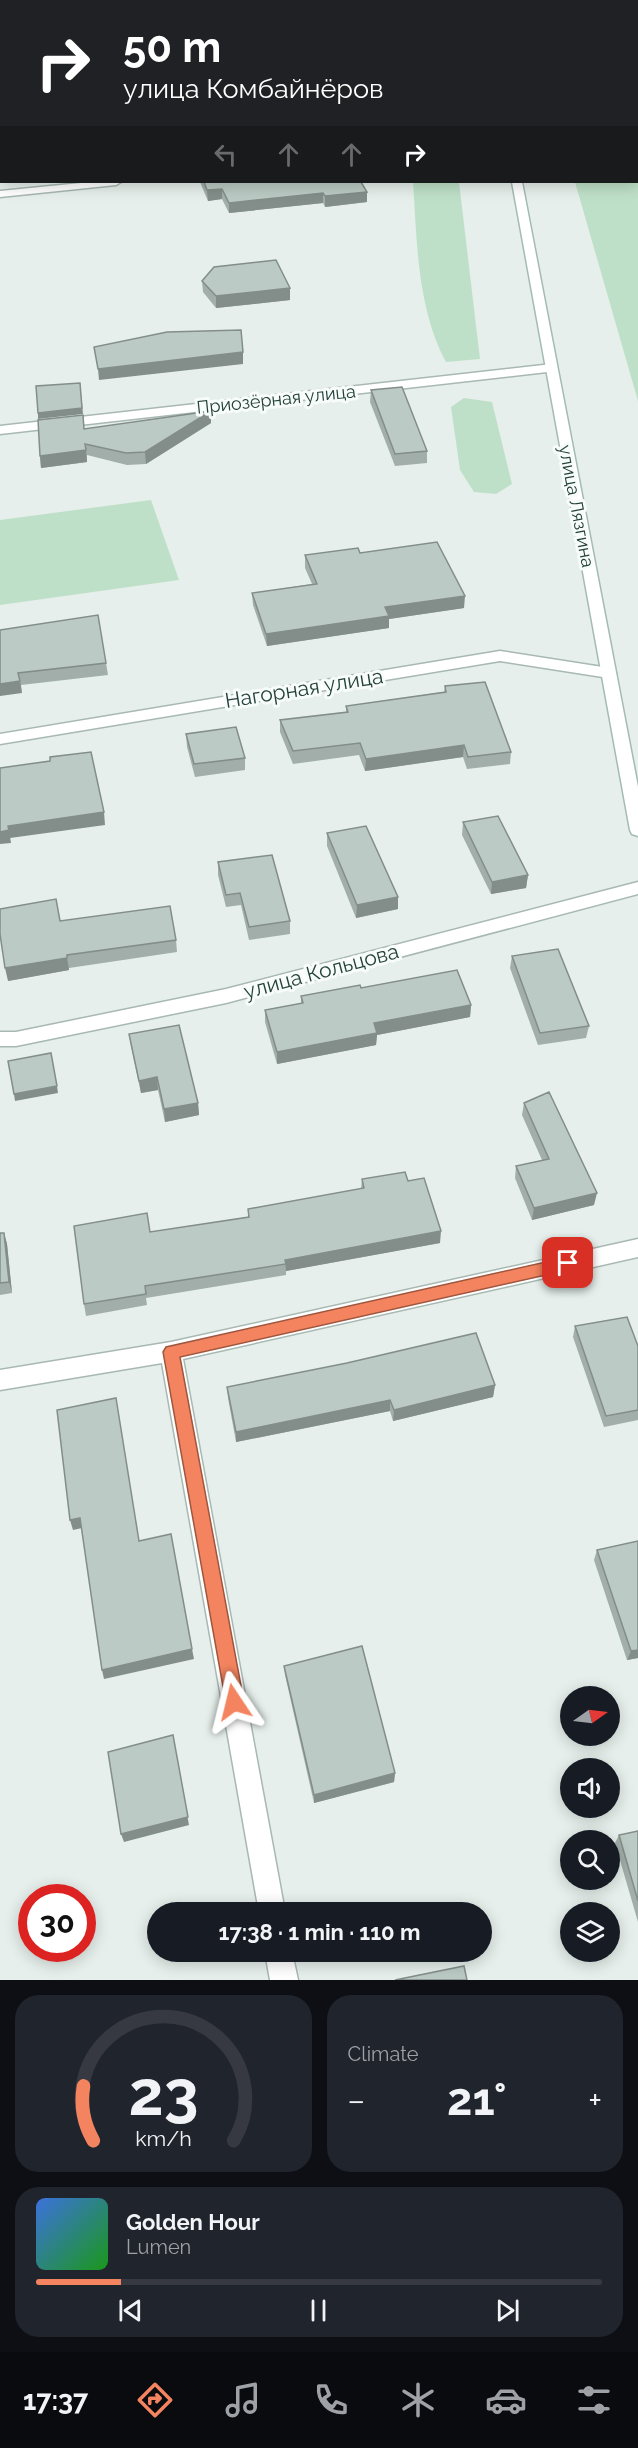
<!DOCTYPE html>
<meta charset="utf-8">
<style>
:root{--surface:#171b24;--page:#20242c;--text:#f1f3f6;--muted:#9ea1a6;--line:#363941;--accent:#f4845f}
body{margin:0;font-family:Raleway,sans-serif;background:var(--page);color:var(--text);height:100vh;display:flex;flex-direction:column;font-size:22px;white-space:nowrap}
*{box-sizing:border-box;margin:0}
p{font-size:20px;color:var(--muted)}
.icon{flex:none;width:33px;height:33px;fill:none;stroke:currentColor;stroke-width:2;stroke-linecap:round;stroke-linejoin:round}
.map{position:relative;height:1980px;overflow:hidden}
.side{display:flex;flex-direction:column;gap:15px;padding:15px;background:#0d0f14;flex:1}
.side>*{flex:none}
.hud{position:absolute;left:0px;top:0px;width:639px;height:183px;box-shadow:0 3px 15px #0003;background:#202124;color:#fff;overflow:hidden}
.needle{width:39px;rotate:76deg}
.fabs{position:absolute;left:560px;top:1686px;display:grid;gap:12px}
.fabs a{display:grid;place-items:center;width:60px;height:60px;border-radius:50%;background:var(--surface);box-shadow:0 3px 15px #0003;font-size:30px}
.speed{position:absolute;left:18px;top:1884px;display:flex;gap:12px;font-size:30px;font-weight:700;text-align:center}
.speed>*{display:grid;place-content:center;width:78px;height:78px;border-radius:50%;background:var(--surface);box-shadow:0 3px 15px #0003;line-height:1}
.speed .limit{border:9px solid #d22;background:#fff;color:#111}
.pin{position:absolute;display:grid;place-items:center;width:51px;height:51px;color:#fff;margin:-26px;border-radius:12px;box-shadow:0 3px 9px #0006}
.me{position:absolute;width:66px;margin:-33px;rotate:350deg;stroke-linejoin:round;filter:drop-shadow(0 0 4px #0008)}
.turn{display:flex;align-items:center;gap:21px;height:126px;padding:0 24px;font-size:27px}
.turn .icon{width:78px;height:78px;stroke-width:2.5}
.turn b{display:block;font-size:42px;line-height:51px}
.lanes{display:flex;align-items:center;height:57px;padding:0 24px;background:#0003;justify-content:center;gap:30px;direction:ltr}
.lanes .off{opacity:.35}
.big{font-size:45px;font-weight:700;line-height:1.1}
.side .tile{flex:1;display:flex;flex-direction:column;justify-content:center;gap:9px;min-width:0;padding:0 21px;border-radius:24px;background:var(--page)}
.side .dial{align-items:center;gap:0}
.dial svg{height:156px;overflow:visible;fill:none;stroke:var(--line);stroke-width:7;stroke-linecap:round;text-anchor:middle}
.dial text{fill:var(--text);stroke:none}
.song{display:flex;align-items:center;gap:18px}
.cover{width:72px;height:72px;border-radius:9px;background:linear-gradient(135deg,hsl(220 70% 55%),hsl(120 70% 35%))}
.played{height:6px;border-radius:3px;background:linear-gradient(90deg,var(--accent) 15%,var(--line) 15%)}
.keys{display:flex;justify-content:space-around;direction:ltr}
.heat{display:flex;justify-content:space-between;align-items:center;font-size:33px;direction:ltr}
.side .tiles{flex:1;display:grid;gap:15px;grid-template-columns:1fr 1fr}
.tile:last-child{grid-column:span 2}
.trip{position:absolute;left:147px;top:1902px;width:345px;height:60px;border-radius:30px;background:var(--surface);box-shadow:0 3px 15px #0003;font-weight:700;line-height:60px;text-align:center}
.tab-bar{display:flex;height:96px;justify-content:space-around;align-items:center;background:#090b0e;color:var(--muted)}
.tab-bar .icon{width:42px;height:42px}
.tab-bar .on{color:var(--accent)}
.tab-bar b{font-size:27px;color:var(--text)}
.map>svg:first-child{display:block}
.green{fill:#bfe0c8}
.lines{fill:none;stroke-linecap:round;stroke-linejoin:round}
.street-casing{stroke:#a8b8b2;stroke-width:3}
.secondary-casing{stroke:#a4bbb3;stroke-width:3}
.street{fill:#fff;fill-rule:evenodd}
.secondary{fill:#fff;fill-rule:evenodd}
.wall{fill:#a1aea9}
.shaded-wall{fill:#838d89}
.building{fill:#bbcac4;stroke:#838d89;stroke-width:1.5}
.route{fill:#f4845f;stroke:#9f563e;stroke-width:1.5}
.labels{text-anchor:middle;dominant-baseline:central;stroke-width:6;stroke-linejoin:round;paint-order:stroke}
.far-street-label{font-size:18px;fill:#24423a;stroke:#f7fbf9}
.street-label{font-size:21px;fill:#24423a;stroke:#f7fbf9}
</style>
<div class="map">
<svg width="638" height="1980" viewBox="0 0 638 1980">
<rect width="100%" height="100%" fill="#e6efeb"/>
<path class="green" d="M638,159V401L575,182H638Z
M413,182H459L480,359L446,362C417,308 417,241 413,182Z
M464,398L492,402L512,484L496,494L474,492L460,470L451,407Z
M151,500L179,580L0,605V520Z"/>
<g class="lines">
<defs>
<path id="street" d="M377,0H396L375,2Z
M0,30H2V36H0Z
M91,182H121L116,185L0,197V191Z
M552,364L556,365V371L0,434V426Z
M500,651L609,668L616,673L609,678L500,661L0,744V734Z
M638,882V894L226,1003L16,1046H0V1032H16L226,989Z
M638,1239V1257L183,1359L285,1912H259L162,1363L0,1390V1370L171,1342Z
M265,1952H292L298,1980H270Z"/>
<path id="secondary" d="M479,0H487V2H479Z
M512,182H522L638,787V836L632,834L630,830Z"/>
</defs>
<use href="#street" class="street-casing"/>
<use href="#secondary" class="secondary-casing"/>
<use href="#street" class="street"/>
<use href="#secondary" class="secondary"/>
</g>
<path class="wall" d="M200,182H361L367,202L325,207L323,203L229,213L222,199L208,201Z
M202,281L290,288V300L216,308L203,292Z
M371,390L427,451V463L395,466L370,402Z
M211,423L146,464L127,465L87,455V462L41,468L40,456L84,429Z
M360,553L464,608L389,619V628L267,646L253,605L252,593L312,584L305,568V555Z
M0,630L106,663L108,675L21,685L22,693Z
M445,686L511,752L510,764L467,769L463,757L365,771L359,755L293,764L280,732V720L346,712V706L444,692Z
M186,734L245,758V770L195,777L187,747Z
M463,822L528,875L526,888L491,894L462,835Z
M327,833L398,909L356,918L327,846Z
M218,862L290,921V934L249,940L241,905L226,907L218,875Z
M60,921L176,940L177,952L69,968V970L8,981Z
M512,956L589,1026L586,1038L538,1045L510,968Z
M361,988L471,1005L470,1017L377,1035L376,1045L277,1064L265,1022V1010L301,1003V996Z
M129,1034L198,1103L199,1115L165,1122L158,1090L141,1093L131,1046Z
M524,1103L594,1205L532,1220L515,1178L516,1166L542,1160L522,1115Z
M362,1179L408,1181L440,1243L286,1271V1275L146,1298L147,1305L86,1316L84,1304L150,1232L248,1217V1209L361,1189Z
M0,1233H4L7,1244L12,1293L0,1295Z
M575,1326L638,1346V1420L604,1427L573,1337Z
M495,1385L493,1397L393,1421L390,1411L236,1442L228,1398L227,1387Z
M597,1550L638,1658L627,1660L594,1560Z
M284,1666L395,1773L394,1782L314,1803L285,1675Z
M638,1831V1922L615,1843L619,1835Z"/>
<path class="shaded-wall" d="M222,189V199L208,201L207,190Z
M367,192V202L325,207V196Z
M323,193V203L229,213V203Z
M290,288V300L216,308V296Z
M243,352V364L99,380L98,369Z
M80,383L83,414L38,419V413Z
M211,411V423L146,464L145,452Z
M86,450L87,462L41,468L40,456Z
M465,596L464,608L389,619V628L267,646L266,634L385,607Z
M20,681L22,693L0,696V684Z
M464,745L463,757L365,771L366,759Z
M104,812L105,825L10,838L8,826Z
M9,830L11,843L0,844V832Z
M528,875L526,888L491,894L492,882Z
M398,897V909L356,918L357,905Z
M67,958L69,970L8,981L5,968Z
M471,1005L470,1017L377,1035L376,1045L277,1064V1052L374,1023Z
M157,1077L158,1090L141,1093L139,1081Z
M57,1086L58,1093L15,1101L14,1094Z
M198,1103L199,1115L165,1122L164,1109Z
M597,1193L594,1205L532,1220L534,1208Z
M441,1231L440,1243L286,1271L285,1260Z
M4,1233L7,1244L12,1293L9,1282Z
M495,1385L493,1397L393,1421L394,1410Z
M390,1400V1411L236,1442V1432Z
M80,1518L82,1528L73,1530L70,1520Z
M192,1649L194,1659L104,1679L102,1670Z
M638,1650V1658L627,1660L631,1651Z
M174,1744L189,1825L124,1842L121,1834Z
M395,1773L394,1782L314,1803V1795Z"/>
<path class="building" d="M204,182H361L367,192L325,196L323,193L229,203L222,189L207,190Z
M276,260L290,288L216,296L202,281L214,267Z
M241,330L243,352L98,369L94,347L167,332Z
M80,383L82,408L38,413L36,386Z
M402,387L427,451L395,454L371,390Z
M211,411L145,452L126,453L85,444L86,450L40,456L38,420L83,415L84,429Z
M437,542L465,596L385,607L389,616L266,634L252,593L317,584L305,555L358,548L360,553Z
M98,615L106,663L18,673L20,681L0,684V630Z
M485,682L511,752L468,757L464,745L366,759L360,743L293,751L280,720L348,712L346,706L446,692L445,686Z
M236,727L245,758L194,764L186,734Z
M91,752L104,812L8,826L9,830L0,832V768L50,761V757Z
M498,816L528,875L492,882L463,822Z
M366,826L398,897L357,905L327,833Z
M272,855L290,921L249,927L240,893L226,895L218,862Z
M56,899L60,921L170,906L176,940L67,955V958L5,968L0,934V909Z
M558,949L589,1026L540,1033L512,956Z
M457,970L471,1005L374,1023L377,1033L277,1052L265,1010L303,1003L301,996L360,985L361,988Z
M179,1025L198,1103L164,1109L157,1077L139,1081L129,1034Z
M51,1053L57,1086L14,1094L8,1061Z
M549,1092L597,1193L534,1208L516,1166L549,1159L524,1103Z
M405,1172L408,1181L424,1178L441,1231L285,1260L286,1264L145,1286L146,1294L84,1304L74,1226L147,1213L150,1232L249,1217L248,1209L364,1188L362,1179Z
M0,1233H4L9,1282L0,1283Z
M627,1317L638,1346V1410L606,1416L575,1326Z
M476,1333L495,1385L394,1410L390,1400L236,1432L227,1387L347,1363Z
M116,1398L139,1541L171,1534L192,1649L102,1670L80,1518L70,1520L57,1410Z
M638,1541V1650L631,1651L597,1550Z
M362,1646L395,1773L314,1795L284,1666Z
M173,1735L188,1817L121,1834L108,1752Z
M638,1831V1901L619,1835Z
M464,1966L467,1980H395Z"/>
<path class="route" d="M568,1257L574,1259L576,1263L574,1268L568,1270L180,1357L244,1702L241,1709L234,1712L227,1709L163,1352L166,1347Z"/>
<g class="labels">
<g class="far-street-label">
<text transform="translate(276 399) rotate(-6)">Приозёрная улица</text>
<text transform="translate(577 506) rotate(79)">улица Лязгина</text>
</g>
<g class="street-label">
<text transform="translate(304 688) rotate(-9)">Нагорная улица</text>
<text transform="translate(321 971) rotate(-15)">улица Кольцова</text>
</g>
</g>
</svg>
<div class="fabs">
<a><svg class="needle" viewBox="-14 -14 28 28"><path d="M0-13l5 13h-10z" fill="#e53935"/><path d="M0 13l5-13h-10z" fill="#9ea1a6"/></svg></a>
<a><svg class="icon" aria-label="sound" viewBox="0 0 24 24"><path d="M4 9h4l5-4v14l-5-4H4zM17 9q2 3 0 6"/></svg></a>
<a><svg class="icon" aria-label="search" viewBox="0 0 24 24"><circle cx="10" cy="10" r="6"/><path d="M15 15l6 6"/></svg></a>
<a><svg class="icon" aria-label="layers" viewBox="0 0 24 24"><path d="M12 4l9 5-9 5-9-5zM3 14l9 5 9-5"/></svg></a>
</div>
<div class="speed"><div class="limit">30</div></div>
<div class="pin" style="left:568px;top:1263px;background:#d93025"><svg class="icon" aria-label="arrive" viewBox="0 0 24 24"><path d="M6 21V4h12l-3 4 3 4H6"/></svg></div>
<svg class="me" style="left:234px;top:1702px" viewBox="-20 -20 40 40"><path d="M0-17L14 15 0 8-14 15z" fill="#f4845f" stroke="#fff" stroke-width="4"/></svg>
<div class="trip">17:38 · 1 min · 110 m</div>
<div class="hud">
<div class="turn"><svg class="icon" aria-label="right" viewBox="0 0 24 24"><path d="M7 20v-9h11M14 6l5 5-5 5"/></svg><div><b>50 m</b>улица Комбайнёров</div></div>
<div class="lanes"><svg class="icon off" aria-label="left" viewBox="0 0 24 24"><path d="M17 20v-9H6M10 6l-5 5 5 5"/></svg><svg class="icon off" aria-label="ahead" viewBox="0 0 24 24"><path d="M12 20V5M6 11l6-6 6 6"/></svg><svg class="icon off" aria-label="ahead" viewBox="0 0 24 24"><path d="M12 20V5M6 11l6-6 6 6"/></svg><svg class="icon" aria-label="right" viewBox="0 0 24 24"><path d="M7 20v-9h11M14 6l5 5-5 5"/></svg></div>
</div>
</div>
<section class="side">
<div class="tiles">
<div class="tile dial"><svg viewBox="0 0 100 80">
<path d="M14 69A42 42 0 1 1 86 69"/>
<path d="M14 69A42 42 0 0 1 9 41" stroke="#f4845f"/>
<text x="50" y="56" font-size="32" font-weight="700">23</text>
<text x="50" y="72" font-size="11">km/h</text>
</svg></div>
<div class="tile"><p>Climate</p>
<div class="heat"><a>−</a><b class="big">21°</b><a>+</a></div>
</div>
<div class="tile">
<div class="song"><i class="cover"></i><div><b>Golden Hour</b><p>Lumen</p></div></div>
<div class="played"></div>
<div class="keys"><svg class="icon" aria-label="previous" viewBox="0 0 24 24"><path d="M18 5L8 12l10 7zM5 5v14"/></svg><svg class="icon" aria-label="pause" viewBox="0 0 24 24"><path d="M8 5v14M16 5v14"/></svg><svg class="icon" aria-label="next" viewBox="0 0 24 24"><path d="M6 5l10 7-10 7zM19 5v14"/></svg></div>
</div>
</div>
</section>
<nav class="tab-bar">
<b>17:37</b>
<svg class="icon on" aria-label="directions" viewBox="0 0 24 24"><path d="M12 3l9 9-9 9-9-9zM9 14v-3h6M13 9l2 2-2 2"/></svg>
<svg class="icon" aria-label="music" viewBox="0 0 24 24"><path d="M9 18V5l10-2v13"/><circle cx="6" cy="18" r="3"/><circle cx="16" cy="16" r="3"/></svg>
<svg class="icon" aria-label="phone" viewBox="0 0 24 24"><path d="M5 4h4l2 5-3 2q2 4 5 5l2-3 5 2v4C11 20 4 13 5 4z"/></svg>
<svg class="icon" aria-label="climate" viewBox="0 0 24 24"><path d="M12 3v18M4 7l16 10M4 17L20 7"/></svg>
<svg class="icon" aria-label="car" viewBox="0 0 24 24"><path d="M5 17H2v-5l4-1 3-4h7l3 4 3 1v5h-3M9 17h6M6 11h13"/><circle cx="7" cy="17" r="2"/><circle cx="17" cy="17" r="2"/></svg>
<svg class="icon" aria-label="filters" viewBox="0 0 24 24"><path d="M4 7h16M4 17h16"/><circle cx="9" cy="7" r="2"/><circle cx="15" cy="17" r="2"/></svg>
</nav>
